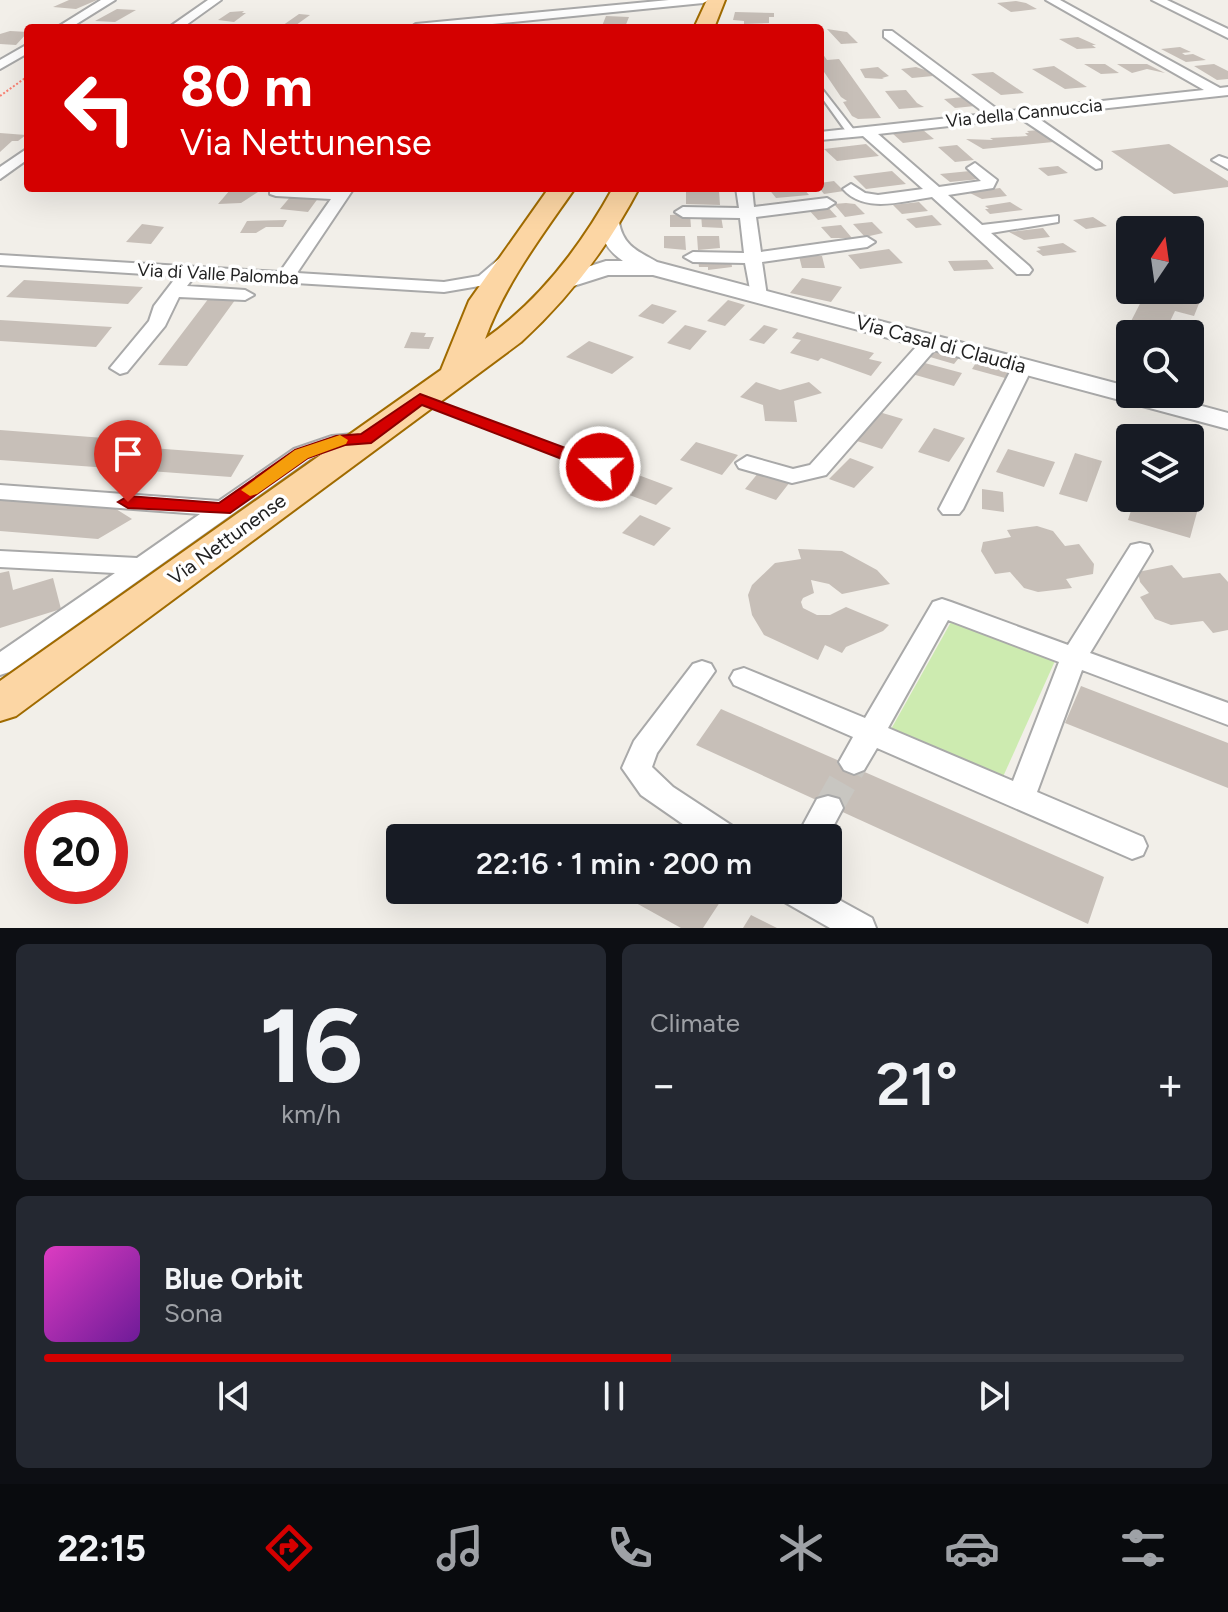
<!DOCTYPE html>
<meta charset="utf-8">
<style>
:root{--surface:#171b24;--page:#242831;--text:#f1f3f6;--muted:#9ea1a6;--line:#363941;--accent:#d40000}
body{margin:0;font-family:Figtree,sans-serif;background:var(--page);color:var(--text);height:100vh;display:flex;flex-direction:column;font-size:30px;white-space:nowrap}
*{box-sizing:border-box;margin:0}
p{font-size:26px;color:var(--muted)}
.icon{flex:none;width:44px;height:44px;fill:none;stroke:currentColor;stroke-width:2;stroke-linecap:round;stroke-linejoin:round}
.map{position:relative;height:928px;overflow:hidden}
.panel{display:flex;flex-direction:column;gap:16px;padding:16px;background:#0d0f14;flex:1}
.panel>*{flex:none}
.hud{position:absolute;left:24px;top:24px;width:800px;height:168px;border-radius:8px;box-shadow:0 8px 32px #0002;background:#d40000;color:#fff;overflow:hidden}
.needle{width:52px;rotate:13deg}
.controls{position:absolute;left:1116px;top:216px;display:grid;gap:16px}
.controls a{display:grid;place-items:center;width:88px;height:88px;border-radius:8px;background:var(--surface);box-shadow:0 8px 32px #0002;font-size:40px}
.speed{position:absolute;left:24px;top:800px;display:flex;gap:16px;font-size:40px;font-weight:700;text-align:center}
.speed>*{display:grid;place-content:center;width:104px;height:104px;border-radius:50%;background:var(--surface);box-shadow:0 8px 32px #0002;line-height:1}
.speed .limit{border:12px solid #d22;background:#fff;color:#111}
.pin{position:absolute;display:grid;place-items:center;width:68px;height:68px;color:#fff;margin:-82px -34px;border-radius:50% 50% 50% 0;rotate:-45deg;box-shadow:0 0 8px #0007}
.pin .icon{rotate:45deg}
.me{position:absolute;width:88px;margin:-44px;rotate:291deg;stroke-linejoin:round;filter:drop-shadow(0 0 6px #0008)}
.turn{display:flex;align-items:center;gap:28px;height:168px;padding:0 24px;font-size:36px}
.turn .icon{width:104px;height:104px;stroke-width:2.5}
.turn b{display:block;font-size:56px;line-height:68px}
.big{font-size:60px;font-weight:600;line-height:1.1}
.panel .widget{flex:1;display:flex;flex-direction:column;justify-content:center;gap:12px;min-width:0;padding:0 28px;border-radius:12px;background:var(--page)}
.panel .dial{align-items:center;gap:0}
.dial b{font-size:104px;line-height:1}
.song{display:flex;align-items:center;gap:24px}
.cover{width:96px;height:96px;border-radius:12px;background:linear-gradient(135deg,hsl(310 70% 55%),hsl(280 70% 35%))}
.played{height:8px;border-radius:4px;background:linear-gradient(90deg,var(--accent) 55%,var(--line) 55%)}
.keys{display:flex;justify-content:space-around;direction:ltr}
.heat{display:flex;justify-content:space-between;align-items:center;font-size:44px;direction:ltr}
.panel .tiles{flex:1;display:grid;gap:16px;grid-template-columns:1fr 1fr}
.widget:last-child{grid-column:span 2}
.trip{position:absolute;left:386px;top:824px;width:456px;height:80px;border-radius:8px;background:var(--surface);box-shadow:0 8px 32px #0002;font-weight:600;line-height:80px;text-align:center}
.dock{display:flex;height:128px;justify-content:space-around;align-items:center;background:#090b0e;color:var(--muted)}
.dock .icon{width:56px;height:56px}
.dock .selected{color:var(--accent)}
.dock b{font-size:36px;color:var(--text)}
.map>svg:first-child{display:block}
.grass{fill:#cdebb0}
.building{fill:#c7bfb8}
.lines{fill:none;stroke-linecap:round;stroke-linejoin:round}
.minor-tunnel{stroke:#c8c6c1;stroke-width:29;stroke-dasharray:29 14;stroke-linecap:butt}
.service-casing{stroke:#a9a9a9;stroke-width:4}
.minor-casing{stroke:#a9a9a9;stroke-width:4}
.tertiary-casing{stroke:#a9a9a9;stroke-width:4}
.primary-casing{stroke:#a06b00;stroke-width:4}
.path{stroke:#fa8072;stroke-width:2;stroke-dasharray:2 2;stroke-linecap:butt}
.service{fill:#fff;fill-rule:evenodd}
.minor{fill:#fff;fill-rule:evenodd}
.tertiary{fill:#fff;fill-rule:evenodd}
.primary{fill:#fcd6a4;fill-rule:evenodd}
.route{fill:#d40000;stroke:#8a0000;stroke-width:2}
.slow{fill:#f59e0b}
.labels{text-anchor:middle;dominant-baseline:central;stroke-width:7;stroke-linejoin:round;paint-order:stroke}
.far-street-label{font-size:18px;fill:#222;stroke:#fff}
.street-label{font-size:20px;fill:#222;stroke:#fff}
</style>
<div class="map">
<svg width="1228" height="928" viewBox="0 0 1228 928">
<rect width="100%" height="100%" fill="#f2efe9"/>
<path class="grass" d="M951,622L1055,661L1002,779L890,731Z"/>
<path class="building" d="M69,0H97L76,9L53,7Z
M1016,1L1026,3L1037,9L1011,12L997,3Z
M117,9L136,10L115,22L95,21Z
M244,11L242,13H246L234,22L218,20L230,12Z
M735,12L774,13V17H769V23L744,24V21L733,20Z
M299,14L310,15L292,28H279Z
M606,16L629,17L625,27L602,26Z
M827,29L847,32L858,43L841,44Z
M10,31L28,32L16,45L0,44V34Z
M1078,37L1096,45H1092L1096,48L1077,49L1059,39Z
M1180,47L1191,52L1182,53L1185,55L1193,54L1206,60L1186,62L1161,49Z
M820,50L827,60L839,59L881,118L858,119L852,116L843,102L847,101L841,97L820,66Z
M1084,64H1105L1119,73L1101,74Z
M1117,64H1147L1165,73L1147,69L1132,73Z
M1214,64L1228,71V79L1217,80L1194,66Z
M1054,66L1087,87L1065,89L1032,69Z
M878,67L889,76L882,78L884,79L865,78L860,69Z
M916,67L925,70L933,76L912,78L901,69Z
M993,72L1024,93L1001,95L971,74Z
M906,90L917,103L924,107L899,109L885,91Z
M964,97L975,106L955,108L944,99Z
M923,130L934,139L903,143L892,133Z
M1040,130L1053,142L983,149L966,139L993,140L990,138L1028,136L1025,133H1029L1027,131Z
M0,133L26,135L18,141H12L0,152Z
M866,144L879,156L837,161L824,149Z
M1169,144L1228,181V187L1174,194L1111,151Z
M957,145L974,160L955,162L938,147Z
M1058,166L1068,173L1048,176L1038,168Z
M892,171L906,184L866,189L853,176Z
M970,171L980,179L950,182L940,174Z
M834,181L844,191L824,194L820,189V183Z
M768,188H803L809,195L776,198Z
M1000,188L1007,196L982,199L968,192Z
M230,190L258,192L241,203L218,204Z
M686,190L719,191L720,205L686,204Z
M291,196L319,197L308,212L280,209Z
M919,202L928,211L902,214L893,205Z
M1010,202L1023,210L990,214L985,209H989L985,206Z
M846,203L855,204L865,214L845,217L834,204Z
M826,205L837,217L818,220L808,209Z
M690,214L691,227H670V215Z
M701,214L721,216L723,228L702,227Z
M932,215L942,225L916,228L906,219Z
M1093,217L1107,226L1086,229L1073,220Z
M287,220L283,227H266L256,233H240L247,221Z
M872,222L883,233L865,237L853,224Z
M142,224L164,227L151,244L126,242Z
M841,225L852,238H831L821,227Z
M1043,228L1050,237L1024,240L1009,232Z
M664,236H685L686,250L664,248Z
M697,236H719L720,248L698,250Z
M1063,243L1077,252L1043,256L1036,251L1041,250L1037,247Z
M889,249L903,263L860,269L848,255Z
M799,256H822L825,268H802Z
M698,259H731L732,267L708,270V267H699Z
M987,260L994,269L954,271L948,261Z
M802,278L842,287L831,302L790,293Z
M24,280L143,287L128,304L6,297Z
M1190,287L1204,291L1194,316L1175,311L1164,334L1127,329L1147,290H1190Z
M212,294L238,296L187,366L158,365Z
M728,300L745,305L725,326L707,321Z
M652,304L677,311L663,324L638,316Z
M0,320L112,327L96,347L0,341Z
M685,325L707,331L690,350L667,343Z
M764,325L778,329L764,344L749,340Z
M411,332L426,333L424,337H434L429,349L404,348Z
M797,332L874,353L869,359L882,362L871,376L821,358L818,361L790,353L801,340L792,338Z
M589,341L634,357L612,374L566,357Z
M938,347L962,354L954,364L930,357Z
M979,358L1011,367L1005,378L972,369Z
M921,362L962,373L954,386L912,374Z
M756,382L780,390L809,382L822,393L794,401L797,422L765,421L763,405L740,397Z
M879,412L903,419L882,449L857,441Z
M934,428L965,438L949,462L918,452Z
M0,430L104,438L99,444L244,455L231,477L0,460Z
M696,442L738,455L722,475L680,460Z
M1008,449L1055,462L1044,487L996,472Z
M1075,453L1102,461L1087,502L1059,494Z
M850,458L874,467L854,488L829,479Z
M759,472L790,482L776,500L745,489Z
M633,473L673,488L656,505L616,490Z
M982,489L1003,492L1004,512L982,509Z
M1190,491L1202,494L1190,538L1128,520L1135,498H1190Z
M0,496L108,504L132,519L98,539L0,531Z
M640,515L671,528L654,546L622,533Z
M1037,526L1053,531L1065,546L1079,544L1094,564L1093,574L1066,579L1072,588L1038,592L1024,588L1010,572L995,574L981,551L983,542L1011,537L1007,530Z
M798,549L842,551L877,570L890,584L842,594L829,584L811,580L814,593L803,598L801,602L803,608L817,615H830L846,607L889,625L883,631L846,647L842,653L825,645L818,660L764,635L752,615L748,595L752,585L775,563L801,559Z
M1172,565L1183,578L1220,573L1228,582V630L1213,633L1203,621L1171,625L1155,619L1140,597L1149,593L1140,582L1138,572Z
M9,571L13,590L53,578L61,609L0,628V573Z
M1081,686L1228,743V788L1065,723Z
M721,709L1104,877L1088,924L696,745Z
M633,890H706L722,899L703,928H681L627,898Z
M751,915L777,928H743Z"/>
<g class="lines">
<path class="minor-tunnel" d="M828,808L854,762"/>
<defs>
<path id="service" d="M820,88L822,89L854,130V134H848L820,95Z
M424,397L604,465L606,467L600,470L596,469L420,402L419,400L420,398Z"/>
<path id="minor" d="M101,0H115L70,28H56Z
M208,0H221L182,28H168Z
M669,0H709L703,3L452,28H410L416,24Z
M1046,0H1060L1220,88L1228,87V95L1035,116L1101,162V168L1096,169L1020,118L878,134L939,187L981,181L967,168L975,163L997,180L993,188L948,195L982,225L1058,216V222L991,233L1029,266L1032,270L1029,274H1017L932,197C903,201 865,214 843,189L851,184L865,193L878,195L923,189L863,136L820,140V132L986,114L884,37V31H892L1001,112L1204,90Z
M1152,0H1167L1228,29V38Z
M28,44V53L0,69V60Z
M28,148V159L0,179V167Z
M1219,156L1228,159V169L1212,160Z
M270,188H354L297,273L444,282L479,276L500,258H512L515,262L491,284L444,292L194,277L187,286L245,290L254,295L245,300L179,297L165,326L127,372L120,374L110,368L149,321L154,306L177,276L0,265V255L280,272L331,199L276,196L270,194Z
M736,188H752L754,207L827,198L835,203L827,208L756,217L761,252L867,237L875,242L867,247L762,262L767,296L764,300H752L745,263L693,262L684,257L693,252L744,253L740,218L683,217L675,212L683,207L739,208Z
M931,336L941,342L938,346L826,475L792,483L739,468L736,463L747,456L793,469L810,465L924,338Z
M1023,360L1033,366L963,509L959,514H943L939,509L1013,366Z
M365,433L373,434L376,439L373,444L336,448L310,459L9,672L0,675V652L115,573L0,567V551L137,558L200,514L0,499V485L219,501L294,449L332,436Z
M1140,543L1149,545L1152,551L1090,653L1228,703V725L1082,670L1037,792L1143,837L1147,846L1143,855L1132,859L877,748L864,770L854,774L844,770L839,762L853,737L734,685L730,678L734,671L744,668L865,718L933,602L942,599L951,602L1068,645L1131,545ZM948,620L1059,662L1013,781L888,728Z
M702,661L711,664L715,671L657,753L652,767L673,787L737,829L741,838H703L641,795L622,768L634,741L693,664Z
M828,796L839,799L843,808L827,838H796L817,799Z
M776,890H821L872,918L876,928H830L781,900Z"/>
<path id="tertiary" d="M609,216L619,222C623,246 638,251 657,262L1130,387V394H1157L1228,413V429L653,275H608L564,289L556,287L553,282L556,277L606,261H623C608,251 601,239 599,222Z"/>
<path id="primary" d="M707,0H725L714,28H694Z
M549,188H575C541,237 506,282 485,339C540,300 581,246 613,188H639C608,247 570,297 521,342L16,716L0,721V681L441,370L469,301Z"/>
</defs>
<use href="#service" class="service-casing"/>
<use href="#minor" class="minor-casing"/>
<use href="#tertiary" class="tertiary-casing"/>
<use href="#primary" class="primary-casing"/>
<path class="path" d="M0,96L28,76"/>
<use href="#service" class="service"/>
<use href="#minor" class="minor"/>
<use href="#tertiary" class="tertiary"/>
<use href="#primary" class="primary"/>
</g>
<path class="route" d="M420,394L606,463L609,467L600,473L593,471L422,405L371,443L345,445L308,458L230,513L128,508L118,502L128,496L219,503L295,450L336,436L361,434Z"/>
<path class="slow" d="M340,435L348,440L346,444L308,458L257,494L250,496L241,490L295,450Z"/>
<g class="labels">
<g class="far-street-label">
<text transform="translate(1024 113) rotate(-6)">Via della Cannuccia</text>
<text transform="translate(218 274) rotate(3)">Via di Valle Palomba</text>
</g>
<g class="street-label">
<text transform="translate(941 344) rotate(15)">Via Casal di Claudia</text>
<text transform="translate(227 539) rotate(-36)">Via Nettunense</text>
</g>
</g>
</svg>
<div class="controls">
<a><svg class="needle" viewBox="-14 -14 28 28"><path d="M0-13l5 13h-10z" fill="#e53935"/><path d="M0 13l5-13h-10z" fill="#9ea1a6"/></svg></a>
<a><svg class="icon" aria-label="search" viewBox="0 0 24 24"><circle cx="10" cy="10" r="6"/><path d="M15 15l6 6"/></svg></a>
<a><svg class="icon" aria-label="layers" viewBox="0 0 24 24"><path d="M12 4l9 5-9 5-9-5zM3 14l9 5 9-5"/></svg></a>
</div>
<div class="speed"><div class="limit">20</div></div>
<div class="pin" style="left:128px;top:502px;background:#d93025"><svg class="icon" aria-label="arrive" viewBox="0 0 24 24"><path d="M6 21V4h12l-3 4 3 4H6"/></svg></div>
<svg class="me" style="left:600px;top:467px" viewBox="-20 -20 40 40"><circle r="17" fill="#d40000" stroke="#fff" stroke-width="3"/><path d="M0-11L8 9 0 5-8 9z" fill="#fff"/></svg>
<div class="trip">22:16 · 1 min · 200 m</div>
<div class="hud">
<div class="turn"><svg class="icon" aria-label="left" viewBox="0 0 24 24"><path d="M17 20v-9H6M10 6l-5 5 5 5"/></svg><div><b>80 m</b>Via Nettunense</div></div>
</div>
</div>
<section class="panel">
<div class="tiles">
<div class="widget dial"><b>16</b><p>km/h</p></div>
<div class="widget"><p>Climate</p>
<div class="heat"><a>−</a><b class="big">21°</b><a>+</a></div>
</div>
<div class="widget">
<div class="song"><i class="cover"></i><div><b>Blue Orbit</b><p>Sona</p></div></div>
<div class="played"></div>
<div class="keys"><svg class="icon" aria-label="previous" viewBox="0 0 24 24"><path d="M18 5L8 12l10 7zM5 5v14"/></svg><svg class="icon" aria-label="pause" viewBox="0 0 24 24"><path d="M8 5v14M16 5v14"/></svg><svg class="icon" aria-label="next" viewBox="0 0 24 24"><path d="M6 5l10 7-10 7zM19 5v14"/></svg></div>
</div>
</div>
</section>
<nav class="dock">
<b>22:15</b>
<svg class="icon selected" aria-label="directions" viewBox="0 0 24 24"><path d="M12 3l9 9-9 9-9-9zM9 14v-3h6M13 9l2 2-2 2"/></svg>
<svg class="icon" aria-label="music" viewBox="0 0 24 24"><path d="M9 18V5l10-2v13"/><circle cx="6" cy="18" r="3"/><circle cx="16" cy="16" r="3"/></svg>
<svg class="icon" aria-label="phone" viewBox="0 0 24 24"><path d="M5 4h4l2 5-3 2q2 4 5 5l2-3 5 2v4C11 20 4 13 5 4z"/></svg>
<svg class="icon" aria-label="climate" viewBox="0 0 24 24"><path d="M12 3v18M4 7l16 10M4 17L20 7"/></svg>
<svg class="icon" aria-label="car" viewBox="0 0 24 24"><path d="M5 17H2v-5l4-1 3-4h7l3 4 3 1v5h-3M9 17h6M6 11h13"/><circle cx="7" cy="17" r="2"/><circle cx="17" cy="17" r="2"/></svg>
<svg class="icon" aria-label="filters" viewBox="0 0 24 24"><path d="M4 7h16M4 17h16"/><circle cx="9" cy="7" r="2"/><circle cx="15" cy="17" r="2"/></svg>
</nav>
